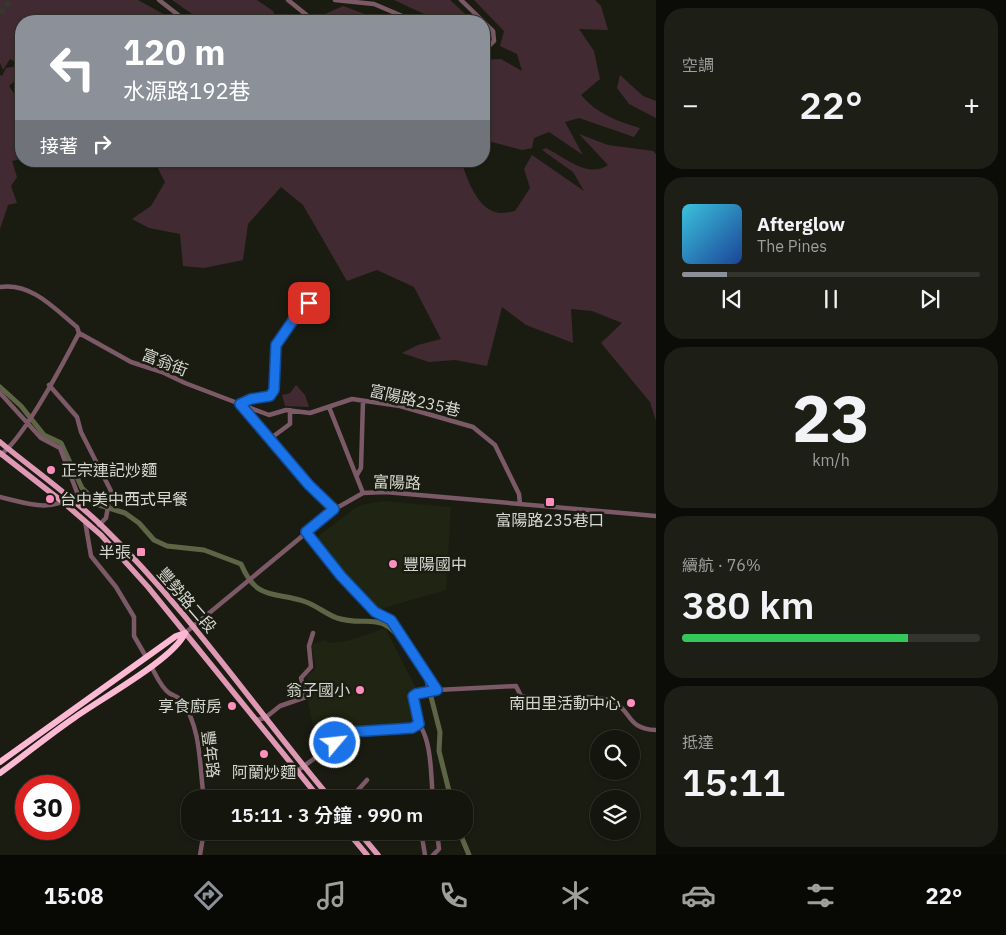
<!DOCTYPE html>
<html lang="zh-TW">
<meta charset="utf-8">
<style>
:root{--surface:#14150d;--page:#1d1e16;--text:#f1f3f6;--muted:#9d9f9d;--line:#33342e;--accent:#8c9099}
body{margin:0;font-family:"IBM Plex Sans","Noto Sans TC",sans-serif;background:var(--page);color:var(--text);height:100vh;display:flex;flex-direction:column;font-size:19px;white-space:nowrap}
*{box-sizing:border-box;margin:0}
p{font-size:16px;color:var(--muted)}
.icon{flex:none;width:28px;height:28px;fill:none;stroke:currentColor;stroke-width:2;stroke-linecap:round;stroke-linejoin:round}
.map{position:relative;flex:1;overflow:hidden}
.sheet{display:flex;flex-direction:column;gap:8px;padding:8px;background:#0b0c07;width:350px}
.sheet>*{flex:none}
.hud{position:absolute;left:15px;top:15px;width:475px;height:152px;border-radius:20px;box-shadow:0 1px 4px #0004,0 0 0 1px var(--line);background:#8c9099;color:#fff;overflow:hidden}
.controls{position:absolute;left:590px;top:730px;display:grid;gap:10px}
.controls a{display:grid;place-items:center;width:50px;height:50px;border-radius:50%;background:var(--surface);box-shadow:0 1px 4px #0004,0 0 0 1px var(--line);font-size:25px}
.speed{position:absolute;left:15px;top:775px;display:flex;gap:10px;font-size:25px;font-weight:700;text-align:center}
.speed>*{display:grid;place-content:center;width:65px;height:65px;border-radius:50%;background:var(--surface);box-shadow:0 1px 4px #0004,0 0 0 1px var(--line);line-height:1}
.speed .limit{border:8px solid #d22;background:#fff;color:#111}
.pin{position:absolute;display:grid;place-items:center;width:42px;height:42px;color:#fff;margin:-21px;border-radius:10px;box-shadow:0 2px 8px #0006}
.me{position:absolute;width:55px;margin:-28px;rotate:62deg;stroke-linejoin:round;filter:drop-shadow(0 0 4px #0008)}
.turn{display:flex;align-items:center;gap:18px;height:105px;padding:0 25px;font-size:22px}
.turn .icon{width:65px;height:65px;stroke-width:2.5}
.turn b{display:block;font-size:35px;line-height:42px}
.then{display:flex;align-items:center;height:48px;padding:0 25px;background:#0003;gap:10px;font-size:19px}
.big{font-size:38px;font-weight:600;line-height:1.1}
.sheet .widget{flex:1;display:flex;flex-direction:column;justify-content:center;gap:8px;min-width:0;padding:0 18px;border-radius:20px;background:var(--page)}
.sheet .dial{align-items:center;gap:0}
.dial b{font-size:65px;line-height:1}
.song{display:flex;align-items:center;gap:15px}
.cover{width:60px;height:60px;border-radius:8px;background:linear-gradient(135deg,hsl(190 70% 55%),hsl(220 70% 35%))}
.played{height:5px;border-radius:2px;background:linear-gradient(90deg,var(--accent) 15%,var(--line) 15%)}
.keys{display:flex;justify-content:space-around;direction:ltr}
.heat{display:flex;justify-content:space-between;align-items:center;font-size:28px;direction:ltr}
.charge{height:8px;border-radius:4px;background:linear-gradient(90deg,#34c759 76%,var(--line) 0)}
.trip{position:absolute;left:181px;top:790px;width:292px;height:50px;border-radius:20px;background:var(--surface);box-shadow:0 1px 4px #0004,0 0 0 1px var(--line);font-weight:600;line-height:50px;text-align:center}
.menu{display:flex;height:80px;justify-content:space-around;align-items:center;background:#080805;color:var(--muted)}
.menu .icon{width:35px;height:35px}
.menu .active{color:var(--accent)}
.menu b{font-size:22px;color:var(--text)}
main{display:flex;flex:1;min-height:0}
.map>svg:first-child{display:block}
.built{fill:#202412}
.green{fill:#422a33}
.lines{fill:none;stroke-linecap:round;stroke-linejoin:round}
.canal{stroke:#5e6546;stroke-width:5}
.highway-tunnel{stroke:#36382e;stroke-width:6;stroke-dasharray:6 3;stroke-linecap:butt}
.minor{stroke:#7b5967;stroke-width:4.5}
.major{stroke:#df98b4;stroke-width:5.5}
.highway{stroke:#fdb8d3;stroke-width:6}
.route-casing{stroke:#114b97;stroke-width:12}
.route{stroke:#1a73e8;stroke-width:9}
.poi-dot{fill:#fe8ebe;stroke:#1a1c11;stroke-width:2}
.labels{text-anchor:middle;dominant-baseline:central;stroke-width:5;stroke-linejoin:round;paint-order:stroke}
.street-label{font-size:16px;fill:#d5d7d0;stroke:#1a1c11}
.poi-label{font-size:16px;fill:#d5d7d0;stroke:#1a1c11;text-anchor:end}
</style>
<main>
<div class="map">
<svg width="656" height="855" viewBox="0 0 656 855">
<rect width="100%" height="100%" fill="#1a1c11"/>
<path class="built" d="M384,501L451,507L446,590L377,610L316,538L355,508L365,504Z
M385,628L416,688L407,692L414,725L352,729L322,751L318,747L308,702L310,696L307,676L316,668L311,644L326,640L328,643L351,640Z"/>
<path class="green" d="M0,0H138L176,21H21V65L10,59L3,70L0,63Z
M172,0H257L273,11L277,21L250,15L244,21H202Z
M394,0H450L473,21H439Z
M474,0H595L601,6L608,30L579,29L594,51L600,79L581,95C596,113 618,122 640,128L634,137L579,118L565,122L583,155L549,132L534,138L532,148L522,150L484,140V60L501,59L522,71L517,54L500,46L504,31Z
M343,6L384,21H335L325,14Z
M17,66L21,69C21,78 15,81 9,86L15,95L21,98V159L12,161L17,177L11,186L17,203L8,205L0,229V75L2,76L6,68Z
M620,75L643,96L656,101V118L629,104L617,88Z
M579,134L608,145L653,151L656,154V421L650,402L601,343L622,323L592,311L571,309L573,343L526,325L502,307L487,366L455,360L429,362L402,353L418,345L441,339L414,287L377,270L347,281L303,205L281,187L248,224L243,260L204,268L183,266L180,234L149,228L132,219L151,206L165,182L154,161H461C467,178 477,210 499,213C504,213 510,212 515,211L530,188L524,169L532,155L584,191L573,172L542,150L546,148C564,157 589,179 608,165Z
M296,385L305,395L309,407L285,406L282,395L290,393Z"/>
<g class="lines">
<path class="canal" d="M0,387L21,406L44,435L61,443L82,488L99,505L125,513L139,523L154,540L167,546L204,550L241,564C257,602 275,591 306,602C317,606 326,614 337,618C368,628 380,608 405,645
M426,677L440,732L439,751L451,799
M459,831L469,855"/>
<path class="highway-tunnel" d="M0,13L11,0"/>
<path class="minor" d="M159,0L186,21
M288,0L314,21
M335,0L374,4L414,21
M461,0L493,31L494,41L489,46H484
M0,287C31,282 55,309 77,327L79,333
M79,333L131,362L162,372L185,383L269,415L286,410L310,413L352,399L400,406L473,427L495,445L519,494L520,504
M49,385L77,417L81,432L111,491L106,518L99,525
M0,393L41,438L60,448L78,495C47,512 33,505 0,497
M240,403L251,399L270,396L274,390L276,345L296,316L317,294
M241,405L309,485L335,509
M329,407L363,493
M271,438L290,424V410
M0,455C23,440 65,360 79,333
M357,475L361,468L363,401
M85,521L91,556L116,587L134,617V636L145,655
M306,532L341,576L375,612L391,620L437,690
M185,633L335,509L363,493L385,492L656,516
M152,668C157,677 161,687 169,693C174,696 179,697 182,701C202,730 199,765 204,799
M256,720L265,718L280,706L306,697L301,678L311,667L309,646L313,633
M297,771L351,732L412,729L419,724
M350,799L367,780
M433,799C431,780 432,757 426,739C423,727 407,706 416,694L437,690L516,686L521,696L526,697C546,698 595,694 612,701C632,710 626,729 656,730
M421,831L425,855
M200,855L204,831
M433,855L439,849L437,831"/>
<path class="major" d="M0,442C35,471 73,497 105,529C189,611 255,709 331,799
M0,453L64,503L101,535L148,587L320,799
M347,831L367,855
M358,831L378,855"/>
<path class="highway" d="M0,762L176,636L185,633
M0,773C25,755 49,735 74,718C100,699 174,659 185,633"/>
</g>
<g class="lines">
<defs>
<path id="route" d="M309,303L296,316L276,345L274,390L270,396L251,399L240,404L309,485L334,509L306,532L341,576L375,612L391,620L437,690L416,694L413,696L419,724L412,728L351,732L335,743"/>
</defs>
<use href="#route" class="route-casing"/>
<use href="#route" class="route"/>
</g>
<g class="poi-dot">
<circle cx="51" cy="470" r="5"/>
<circle cx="50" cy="499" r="5"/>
<rect x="545" y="497" width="10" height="10" rx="2.5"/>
<rect x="136" y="547" width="10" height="10" rx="2.5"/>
<circle cx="393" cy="564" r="5"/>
<circle cx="360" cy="690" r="5"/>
<circle cx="631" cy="703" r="5"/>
<circle cx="232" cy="706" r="5"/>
<circle cx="264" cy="754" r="5"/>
</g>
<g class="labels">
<g class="street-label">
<text transform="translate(165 362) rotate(21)">富翁街</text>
<text transform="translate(415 400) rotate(13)">富陽路235巷</text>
<text transform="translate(397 482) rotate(2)">富陽路</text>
<text transform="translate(187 600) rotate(49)">豐勢路二段</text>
<text transform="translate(211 754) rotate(83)">豐年路</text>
</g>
<g class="poi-label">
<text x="61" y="470" text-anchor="start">正宗連記炒麵</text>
<text x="60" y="499" text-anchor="start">台中美中西式早餐</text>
<text x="550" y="520" text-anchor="middle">富陽路235巷口</text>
<text x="131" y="552">半張</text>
<text x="403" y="564" text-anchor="start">豐陽國中</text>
<text x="350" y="690">翁子國小</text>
<text x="621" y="703">南田里活動中心</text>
<text x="222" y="706">享食廚房</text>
<text x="264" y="772" text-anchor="middle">阿蘭炒麵</text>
</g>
</g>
</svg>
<div class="controls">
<a><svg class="icon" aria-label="search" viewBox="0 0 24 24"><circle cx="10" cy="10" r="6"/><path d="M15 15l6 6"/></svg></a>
<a><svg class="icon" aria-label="layers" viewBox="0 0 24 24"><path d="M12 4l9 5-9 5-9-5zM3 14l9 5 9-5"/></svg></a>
</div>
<div class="speed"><div class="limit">30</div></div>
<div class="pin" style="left:309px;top:303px;background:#d93025"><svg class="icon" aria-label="arrive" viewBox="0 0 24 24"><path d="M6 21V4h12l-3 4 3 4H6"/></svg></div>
<svg class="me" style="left:335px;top:743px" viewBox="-20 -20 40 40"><circle r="17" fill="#1a73e8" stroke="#fff" stroke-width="3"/><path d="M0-11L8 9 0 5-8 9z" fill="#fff"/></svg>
<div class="trip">15:11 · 3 分鐘 · 990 m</div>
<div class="hud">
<div class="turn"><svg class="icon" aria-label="left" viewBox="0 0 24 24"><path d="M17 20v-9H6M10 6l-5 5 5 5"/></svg><div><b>120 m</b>水源路192巷</div></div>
<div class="then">接著<svg class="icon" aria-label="right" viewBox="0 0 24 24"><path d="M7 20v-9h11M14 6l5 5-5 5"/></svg></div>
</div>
</div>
<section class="sheet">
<div class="widget"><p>空調</p>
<div class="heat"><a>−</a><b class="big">22°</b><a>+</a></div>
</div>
<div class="widget">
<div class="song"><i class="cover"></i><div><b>Afterglow</b><p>The Pines</p></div></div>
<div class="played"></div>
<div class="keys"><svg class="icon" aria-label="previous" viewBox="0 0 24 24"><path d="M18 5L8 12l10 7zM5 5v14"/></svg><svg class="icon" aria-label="pause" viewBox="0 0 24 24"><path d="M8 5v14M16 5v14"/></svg><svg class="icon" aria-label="next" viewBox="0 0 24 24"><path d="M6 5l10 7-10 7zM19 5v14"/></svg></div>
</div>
<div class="widget dial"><b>23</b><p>km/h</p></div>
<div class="widget"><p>續航 · 76%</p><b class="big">380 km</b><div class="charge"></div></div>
<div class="widget"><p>抵達</p><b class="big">15:11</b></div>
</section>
</main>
<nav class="menu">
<b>15:08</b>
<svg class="icon active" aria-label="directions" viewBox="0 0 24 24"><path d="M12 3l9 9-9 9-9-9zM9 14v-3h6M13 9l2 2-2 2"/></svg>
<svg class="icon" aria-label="music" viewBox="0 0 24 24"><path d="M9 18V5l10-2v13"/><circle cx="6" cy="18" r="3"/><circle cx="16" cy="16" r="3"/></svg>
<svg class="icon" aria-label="phone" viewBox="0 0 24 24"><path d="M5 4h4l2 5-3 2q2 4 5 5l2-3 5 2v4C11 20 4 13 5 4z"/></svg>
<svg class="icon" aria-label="climate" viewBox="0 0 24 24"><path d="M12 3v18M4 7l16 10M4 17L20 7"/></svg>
<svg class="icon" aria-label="car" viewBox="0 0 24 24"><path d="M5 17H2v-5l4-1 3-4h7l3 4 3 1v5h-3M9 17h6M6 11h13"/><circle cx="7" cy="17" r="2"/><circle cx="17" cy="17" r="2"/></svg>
<svg class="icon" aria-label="filters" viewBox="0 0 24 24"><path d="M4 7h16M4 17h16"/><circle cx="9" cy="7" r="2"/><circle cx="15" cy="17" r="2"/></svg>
<b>22°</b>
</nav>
